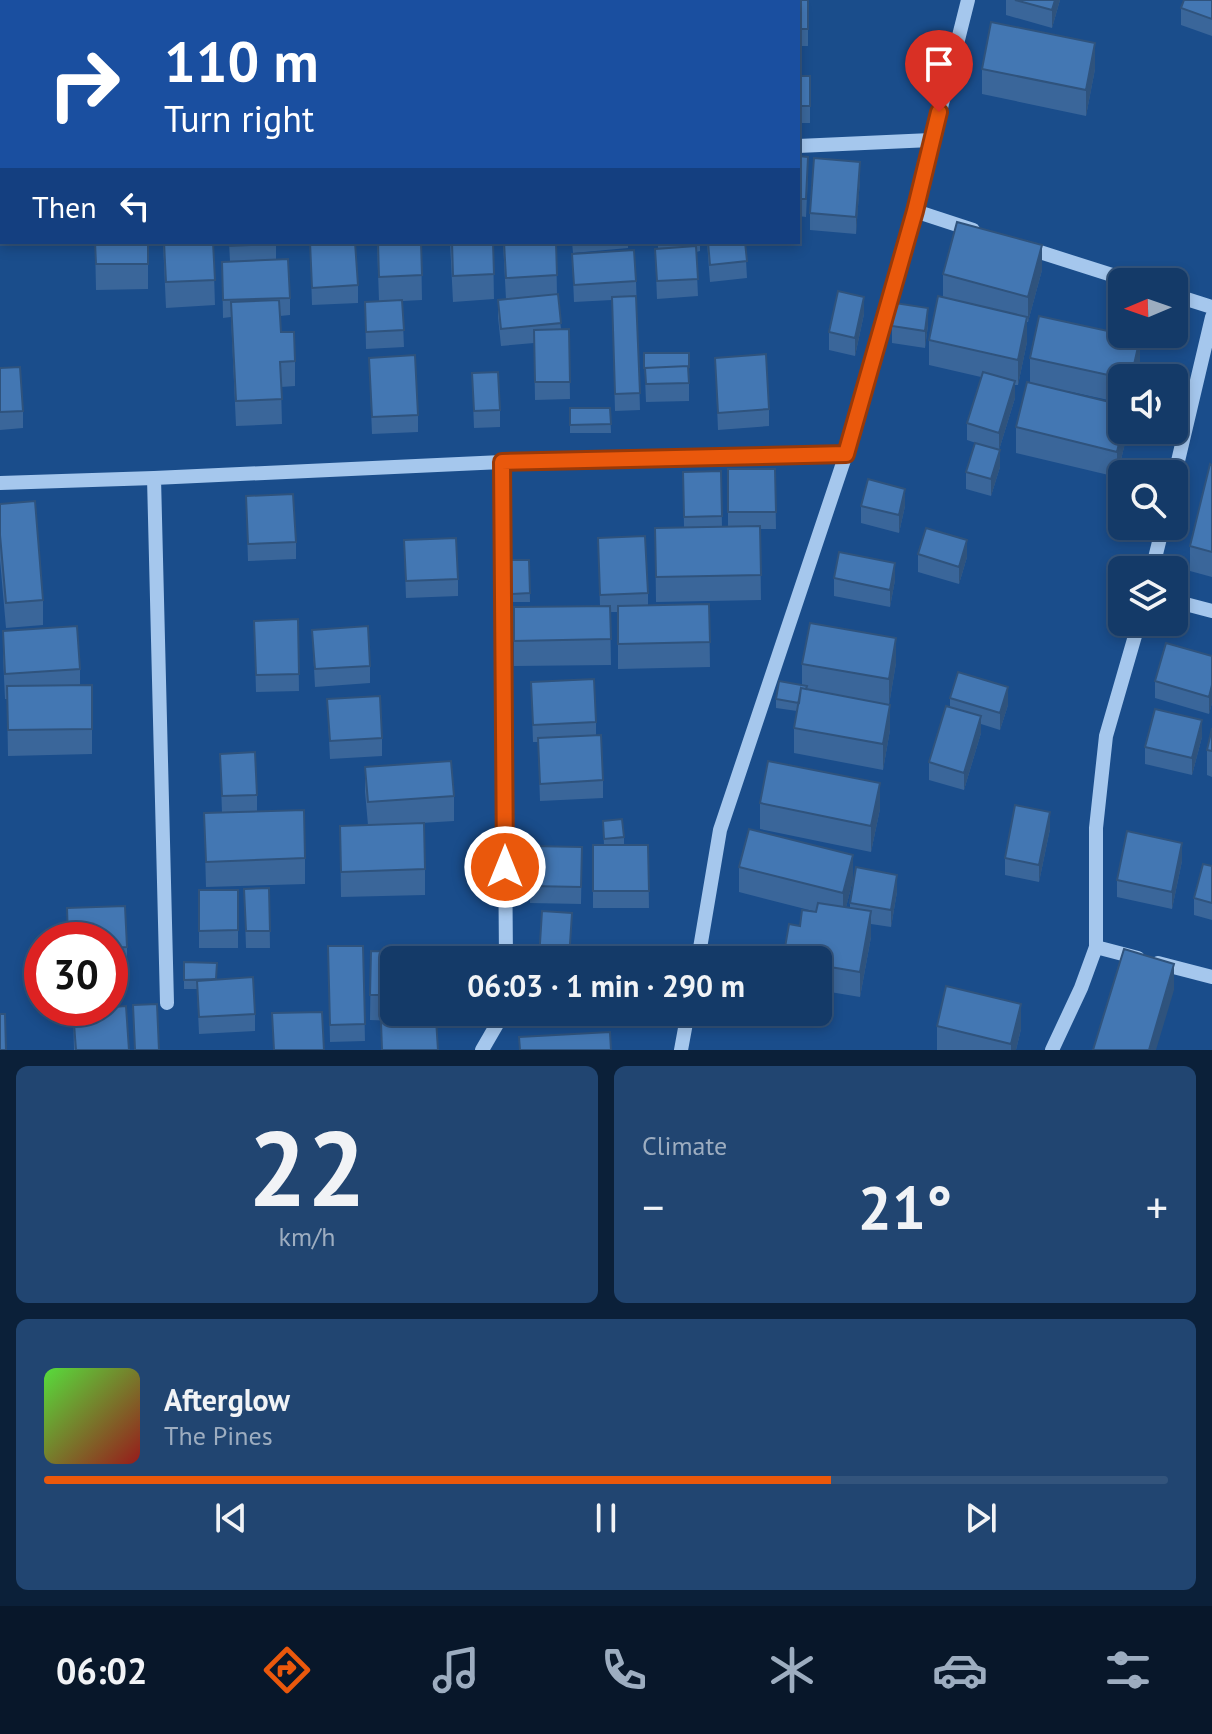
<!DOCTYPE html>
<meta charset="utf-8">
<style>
:root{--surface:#143a68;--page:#214571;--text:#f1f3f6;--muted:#9dadc0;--line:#33547c;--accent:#ea580c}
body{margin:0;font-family:"PT Sans",sans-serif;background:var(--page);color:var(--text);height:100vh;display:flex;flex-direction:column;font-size:30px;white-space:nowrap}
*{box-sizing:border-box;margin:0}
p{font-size:26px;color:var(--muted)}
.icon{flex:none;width:44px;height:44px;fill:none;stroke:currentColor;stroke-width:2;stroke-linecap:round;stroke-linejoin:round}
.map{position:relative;height:1050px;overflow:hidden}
.panel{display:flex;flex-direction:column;gap:16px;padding:16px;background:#0b2039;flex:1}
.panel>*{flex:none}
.guide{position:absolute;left:0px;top:0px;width:800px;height:244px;box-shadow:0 4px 12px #0003,0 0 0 2px var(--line);background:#1a4fa0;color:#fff;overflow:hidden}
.needle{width:52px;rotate:268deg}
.tools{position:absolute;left:1108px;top:268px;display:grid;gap:16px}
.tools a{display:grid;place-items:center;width:80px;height:80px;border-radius:12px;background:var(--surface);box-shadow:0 4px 12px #0003,0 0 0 2px var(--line);font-size:40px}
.speed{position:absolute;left:24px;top:922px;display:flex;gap:16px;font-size:40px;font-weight:700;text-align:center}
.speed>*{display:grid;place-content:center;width:104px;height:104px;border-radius:50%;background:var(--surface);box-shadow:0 4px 12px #0003,0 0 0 2px var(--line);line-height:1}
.speed .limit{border:12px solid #d22;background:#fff;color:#111}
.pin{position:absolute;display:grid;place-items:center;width:68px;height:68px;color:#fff;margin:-82px -34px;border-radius:50% 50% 50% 0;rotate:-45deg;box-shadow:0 0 8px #0007}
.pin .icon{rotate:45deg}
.me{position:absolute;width:88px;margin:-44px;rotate:0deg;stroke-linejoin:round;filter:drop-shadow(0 0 6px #0008)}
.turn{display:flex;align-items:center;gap:28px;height:168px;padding:0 32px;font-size:36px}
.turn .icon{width:104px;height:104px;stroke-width:2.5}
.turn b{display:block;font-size:56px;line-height:68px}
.then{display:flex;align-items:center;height:76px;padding:0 32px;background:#0003;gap:16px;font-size:30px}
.big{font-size:60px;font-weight:800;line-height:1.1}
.panel .tile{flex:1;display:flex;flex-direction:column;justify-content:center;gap:12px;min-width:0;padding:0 28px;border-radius:12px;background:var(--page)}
.panel .dial{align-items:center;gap:0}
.dial b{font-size:104px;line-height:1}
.song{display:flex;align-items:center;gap:24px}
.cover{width:96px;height:96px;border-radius:12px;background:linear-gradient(135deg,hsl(110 70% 55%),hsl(0 70% 35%))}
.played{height:8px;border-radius:4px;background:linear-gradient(90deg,var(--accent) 70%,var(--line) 70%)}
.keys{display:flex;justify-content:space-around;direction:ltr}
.heat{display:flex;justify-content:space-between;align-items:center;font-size:44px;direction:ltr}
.panel .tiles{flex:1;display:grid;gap:16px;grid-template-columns:1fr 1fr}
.tile:last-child{grid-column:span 2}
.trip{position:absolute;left:380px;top:946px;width:452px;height:80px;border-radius:12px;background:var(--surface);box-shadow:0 4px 12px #0003,0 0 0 2px var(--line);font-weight:800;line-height:80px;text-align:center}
.tabs{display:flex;height:128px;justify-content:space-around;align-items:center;background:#08172a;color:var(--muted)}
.tabs .icon{width:56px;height:56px}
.tabs .selected{color:var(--accent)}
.tabs b{font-size:36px;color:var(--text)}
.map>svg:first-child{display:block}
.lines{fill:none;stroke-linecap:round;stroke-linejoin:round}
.minor{stroke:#a5c7ed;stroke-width:14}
.wall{fill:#3a669a}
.shaded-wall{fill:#2f537d}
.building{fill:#4377b3;stroke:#2f537d;stroke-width:2}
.route-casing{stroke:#983908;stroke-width:20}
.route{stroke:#ea580c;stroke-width:14}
</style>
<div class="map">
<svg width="1212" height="1050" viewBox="0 0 1212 1050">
<rect width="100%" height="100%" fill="#1a4d8b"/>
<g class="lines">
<path class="minor" d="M210,0V2
M798,146L931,140
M0,168H2
M915,211L973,230
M1024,247L1134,282
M1174,295L1212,307
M502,462L506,960
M154,478L167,1003
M1174,478L1212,317
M0,483L154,478L502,462L846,454
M1152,570L1163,526
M1174,601L1212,611
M1096,947V828L1106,736L1139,622
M698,960L720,830L846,454L915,211L968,0
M1158,963L1212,977
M482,1050L504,1012
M681,1050L688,1012
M1052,1050L1081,988L1096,947L1138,958"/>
</g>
<path class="wall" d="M808,0V46H798V2Z
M1006,0H1060L1052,28L1006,15Z
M1212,0V36L1181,25V8Z
M0,3H2V59L0,60Z
M982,69H1095L1086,116L982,94Z
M798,76H810V123H798Z
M798,156L808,174L806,217L798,216Z
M860,179L856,234L810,230V213Z
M95,242H148V289L96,290Z
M163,242H213L215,305L166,308Z
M229,242H276V260L290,298V315L280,316L281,332L295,361V386L281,387L282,424L236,426L231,317L223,318L222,262L230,261Z
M310,242L358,285V303L312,305Z
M377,242H421L422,300L402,301L404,347L366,349L365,302L379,301Z
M450,242H493L494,299L453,302Z
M503,242H556L557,294L561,329H569L570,399L535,400L534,343L501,346L498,317V300L506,299Z
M572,242H628V248L573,253Z
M658,242H700V251L696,252L698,296L657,299L655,249H658Z
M707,242H757V243H745L747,278L710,282Z
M572,254L636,281L640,410L615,411L612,300L574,302Z
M1042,270L1028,322H1027V342L1018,385H1015V398L999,450L1000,467L991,496L966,489V472L976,443L967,440V423L981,377L929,365V340L943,297V274Z
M864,314L855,356L829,350V332Z
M928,325L925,348L892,343V326Z
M644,353H689V401L646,402Z
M369,358L418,415V432L372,434Z
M715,358L769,409V426L718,430Z
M1030,358L1140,363L1137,378H1122V403L1067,391L1128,430L1117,477L1016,453V427L1030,382Z
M0,368L23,411V428L0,430Z
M472,373L500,410V427L474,428Z
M570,408H610L611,433H570Z
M1212,465V577L1190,571V546Z
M728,469H775L776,529H760L761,600L656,602L655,528H684L683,472L721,471L722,527H728Z
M246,496L296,542V559L248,561Z
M0,504L43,600V625L6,628L0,560Z
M861,506H905L899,533L861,523Z
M598,538L648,593V605L709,604L710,667L618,669V612H610L611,665L514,666V607L600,606Z
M404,540L458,579V596L406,598Z
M918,554L967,557L959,584L918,572Z
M511,560H529L530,602H512Z
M834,578L895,580L890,607L834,596Z
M298,619L299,691L256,692L254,621Z
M312,630L370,666V683L315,687Z
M3,631L80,669V685L92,729V754L8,756L7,699H5L3,656Z
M1212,656V703L1209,714L1155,698V681Z
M896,663L889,705L890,730L883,770L794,753V728L797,711L776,708V699L802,685V664Z
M531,682L596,722V735L603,780V798L540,801L538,742H533Z
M950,698L1008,705L1000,730L981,724V733L964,790L929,780V762L950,707Z
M327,699L382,738V756L330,759Z
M1212,728V777L1207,775V750Z
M1202,737L1192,775L1145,764V747Z
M220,754L257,795V812L305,858V884L206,887L204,813H222Z
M365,767L454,796V821L421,823L425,869V895L341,897L340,826L368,825L365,792Z
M760,803L880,809L871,852L760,829Z
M603,821L624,837V845H648L649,908H593V845H604Z
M1050,829L1039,882L1005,875V858Z
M530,846L582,847L581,904L530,903Z
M1182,861L1172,909L1117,897V880Z
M1212,866V920L1194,915V898Z
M739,867L853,880L846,907L850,908V903L897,892L891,927L871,924V937L860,997L818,990V960H783L789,924L800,926L817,912L739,892Z
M269,888L270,948H246L244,889Z
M199,890H238V948H199Z
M67,908L127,947V965H110V940H67Z
M328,946H363L365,1041L330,1042Z
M371,951L394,960V1012H453L452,1022H436L438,1050H381V1022L398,1021L370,1020Z
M184,962L217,979L255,1014V1031L199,1034L197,989H184Z
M73,1010L129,1050H74Z
M937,1026L1021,1029L1016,1050H937Z"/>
<path class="shaded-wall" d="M1055,0H1060L1052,28V10Z
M1095,43V69L1086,116V90Z
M860,162V179L856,234V217Z
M1042,245V270L1028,322V297Z
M864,297V314L855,356V338Z
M928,308V325L925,348V331Z
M1027,317V342L1018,385V360Z
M1140,338V363L1137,378H1131Z
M1015,381V398L999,450V433Z
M1122,430H1128L1117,477V452Z
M1000,450V467L991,496V479Z
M905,489V506L899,533V515Z
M967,540V557L959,584V567Z
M895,563V580L890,607V590Z
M896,638V663L889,705V679Z
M1212,685V703L1209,714V697Z
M1008,687V705L1000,730V713Z
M890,705V730L883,770V744Z
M981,716V733L964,790V773Z
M1202,720V737L1192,775V758Z
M880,783V809L871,852V826Z
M1050,812V829L1039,882V865Z
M1182,843V861L1172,909V892Z
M853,855V880L843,919V893Z
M897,875V892L891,927V910Z
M871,911V937L860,997V972Z
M572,913L570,960H569Z
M1174,964V990L1156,1050H1149Z
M1021,1004V1029L1016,1050H1011V1044Z"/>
<path class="building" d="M122,0H161V2H122Z
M455,0H538V2H456Z
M643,0H690V2H643Z
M771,0H808V29H798V2H771Z
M1015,0H1055L1052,10Z
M1184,0H1212V19L1181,8Z
M0,3H2V42H0Z
M991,22L1095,43L1086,90L982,69Z
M798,76H810V106H798Z
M798,156L808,157L806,199H798Z
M814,158L860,162L856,217L810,213Z
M957,222L1042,245L1028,297L943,274Z
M95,242H148V264H96Z
M164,242H213L215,280L166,282Z
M230,242H276V244L230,246Z
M310,242H355L358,285L312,288Z
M378,242H421L422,275L379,277Z
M452,242H493L494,274L453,276Z
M504,242H556L557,275L506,278Z
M708,242H745L747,261L710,265Z
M696,246L698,279L657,281L655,249Z
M634,250L636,281L574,285L572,254Z
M288,259L290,298L223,300L222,262Z
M838,291L864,297L855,338L829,332Z
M558,294L561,323L501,329L498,300Z
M636,296L640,393L615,394L612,297Z
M938,296L1027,317L1018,360L929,340Z
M279,300L281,332H294L295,361L280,362L282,399L236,401L231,302Z
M402,300L404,330L366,332L365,302Z
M895,303L928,308L925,331L892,326Z
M1039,316L1140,338L1131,378H1122L1030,358Z
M569,329L570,382H535L534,330Z
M644,353H689V368L688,366L644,368Z
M766,354L769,409L718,413L715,358Z
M415,355L418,415L372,417L369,358Z
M688,366L689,383L646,384L645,368Z
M20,367L23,411L0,412V368Z
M498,372L500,410L474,411L472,373Z
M983,372L1015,381L999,433L967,423Z
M1027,382L1122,405V430L1117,452L1016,427Z
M570,408H610L611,424L570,425Z
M975,443L1000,450L991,479L966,472Z
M1210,464L1212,465V552L1190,546Z
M728,469H775L776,512H728Z
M721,471L722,516L684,517L683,472Z
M868,479L905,489L899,515L861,506Z
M293,494L296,542L248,544L246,496Z
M35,501L43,600L6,603L0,535V504Z
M760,526L761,575L656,577L655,528Z
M926,528L967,540L959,567L918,554Z
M645,536L648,593L600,595L598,538Z
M456,538L458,579L406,581L404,540Z
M839,552L895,563L890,590L834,578Z
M511,560H529L530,593L512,594Z
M709,604L710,642L618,644V606Z
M610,606L611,639L514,641V607Z
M298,619L299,674L256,675L254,621Z
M810,623L896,638L889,679L802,664Z
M77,626L80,669L5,674L3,631Z
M368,626L370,666L315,669L312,630Z
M1166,643L1212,656V685L1209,697L1155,681Z
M958,672L1008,687L1000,713L950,698Z
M594,679L596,722L533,725L531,682Z
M779,681L807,686L806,689L801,688L799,703L776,699Z
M92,685V729L8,730L7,686Z
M801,688L890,705L883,744L794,728Z
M380,696L382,738L330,741L327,699Z
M946,706L981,716L964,773L929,762Z
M1155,709L1202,720L1192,758L1145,747Z
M1212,728V751L1207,750Z
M601,735L603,780L540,784L538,738Z
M255,752L257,795L222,796L220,754Z
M451,761L454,796L368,802L365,767Z
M768,761L880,783L871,826L760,803Z
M1015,805L1050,812L1039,865L1005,858Z
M304,810L305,858L206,862L204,813Z
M622,819L624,837L604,839L603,821Z
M424,823L425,869L341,872L340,826Z
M749,829L853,855L843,893L739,867Z
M1127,831L1182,843L1172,892L1117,880Z
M593,845H648L649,891H593Z
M530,846L582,847L581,887L530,886Z
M1203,864L1212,866V903L1194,898Z
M856,867L897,875L891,910L850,903Z
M269,888L270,931H246L244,889Z
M199,890H238V930L199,931Z
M818,903L871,911L860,972L818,965V960L783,959L789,924L800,926L802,910L816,912Z
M125,906L127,947L110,948V940H68L67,908Z
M542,911L572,913L569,960L539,959Z
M328,946H363L365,1024L330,1025Z
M1124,949L1174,964L1149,1050H1093Z
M371,951L454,953V960H394V995H370Z
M184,962L217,963L216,979L184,980Z
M253,977L255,1014L199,1017L197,981Z
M946,986L1021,1004L1011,1044L937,1026Z
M157,1004L159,1050H135L133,1005Z
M126,1006L129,1050H76L73,1010Z
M322,1012L324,1050H274L272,1013Z
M0,1014H5L6,1050H0Z
M436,1019L438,1050H382L381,1022Z
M610,1032L611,1050H520L519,1037Z"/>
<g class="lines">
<defs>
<path id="route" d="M505,867L502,462L846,454L915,211L939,112"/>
</defs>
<use href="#route" class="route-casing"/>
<use href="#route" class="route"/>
</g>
</svg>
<div class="tools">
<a><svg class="needle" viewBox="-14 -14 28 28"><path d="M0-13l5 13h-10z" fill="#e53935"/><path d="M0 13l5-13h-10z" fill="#9dadc0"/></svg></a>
<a><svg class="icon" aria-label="sound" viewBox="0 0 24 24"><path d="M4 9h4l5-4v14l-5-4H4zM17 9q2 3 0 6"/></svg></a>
<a><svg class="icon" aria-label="search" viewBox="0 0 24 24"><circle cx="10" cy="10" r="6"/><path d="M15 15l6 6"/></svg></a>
<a><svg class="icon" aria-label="layers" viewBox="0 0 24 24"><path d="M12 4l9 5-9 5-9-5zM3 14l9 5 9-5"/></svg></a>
</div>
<div class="speed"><div class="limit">30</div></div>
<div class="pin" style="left:939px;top:112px;background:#d93025"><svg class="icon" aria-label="arrive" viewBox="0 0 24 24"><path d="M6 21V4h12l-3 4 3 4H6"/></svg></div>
<svg class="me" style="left:505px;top:867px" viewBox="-20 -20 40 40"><circle r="17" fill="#ea580c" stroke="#fff" stroke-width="3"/><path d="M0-11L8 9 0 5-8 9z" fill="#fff"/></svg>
<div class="trip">06:03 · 1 min · 290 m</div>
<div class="guide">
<div class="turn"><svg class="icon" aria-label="right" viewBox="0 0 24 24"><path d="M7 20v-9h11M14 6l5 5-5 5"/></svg><div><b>110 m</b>Turn right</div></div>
<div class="then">Then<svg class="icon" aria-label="left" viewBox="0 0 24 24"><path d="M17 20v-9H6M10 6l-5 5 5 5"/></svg></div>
</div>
</div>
<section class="panel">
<div class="tiles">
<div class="tile dial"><b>22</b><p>km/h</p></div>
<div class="tile"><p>Climate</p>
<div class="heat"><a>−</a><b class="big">21°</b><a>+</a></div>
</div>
<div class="tile">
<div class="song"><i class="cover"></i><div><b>Afterglow</b><p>The Pines</p></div></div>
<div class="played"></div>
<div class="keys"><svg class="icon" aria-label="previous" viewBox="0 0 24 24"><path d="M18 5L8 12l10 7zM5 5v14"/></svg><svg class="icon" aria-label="pause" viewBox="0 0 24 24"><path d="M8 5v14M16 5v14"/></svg><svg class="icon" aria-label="next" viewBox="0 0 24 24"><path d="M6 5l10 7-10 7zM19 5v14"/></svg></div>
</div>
</div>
</section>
<nav class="tabs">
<b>06:02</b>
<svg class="icon selected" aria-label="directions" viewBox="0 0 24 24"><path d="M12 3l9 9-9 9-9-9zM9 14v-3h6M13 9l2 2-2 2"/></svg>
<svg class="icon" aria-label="music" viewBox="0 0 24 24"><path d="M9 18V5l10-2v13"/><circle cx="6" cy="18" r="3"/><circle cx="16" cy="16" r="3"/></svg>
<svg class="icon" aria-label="phone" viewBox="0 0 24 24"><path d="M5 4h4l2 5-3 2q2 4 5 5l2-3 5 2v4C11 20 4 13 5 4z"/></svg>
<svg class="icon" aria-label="climate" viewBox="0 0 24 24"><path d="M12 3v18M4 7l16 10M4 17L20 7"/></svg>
<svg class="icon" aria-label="car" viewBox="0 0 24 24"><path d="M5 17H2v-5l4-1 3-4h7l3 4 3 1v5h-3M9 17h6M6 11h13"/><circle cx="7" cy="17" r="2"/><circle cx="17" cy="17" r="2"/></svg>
<svg class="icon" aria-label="filters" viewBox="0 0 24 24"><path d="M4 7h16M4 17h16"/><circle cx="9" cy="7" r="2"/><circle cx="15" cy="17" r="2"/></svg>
</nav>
